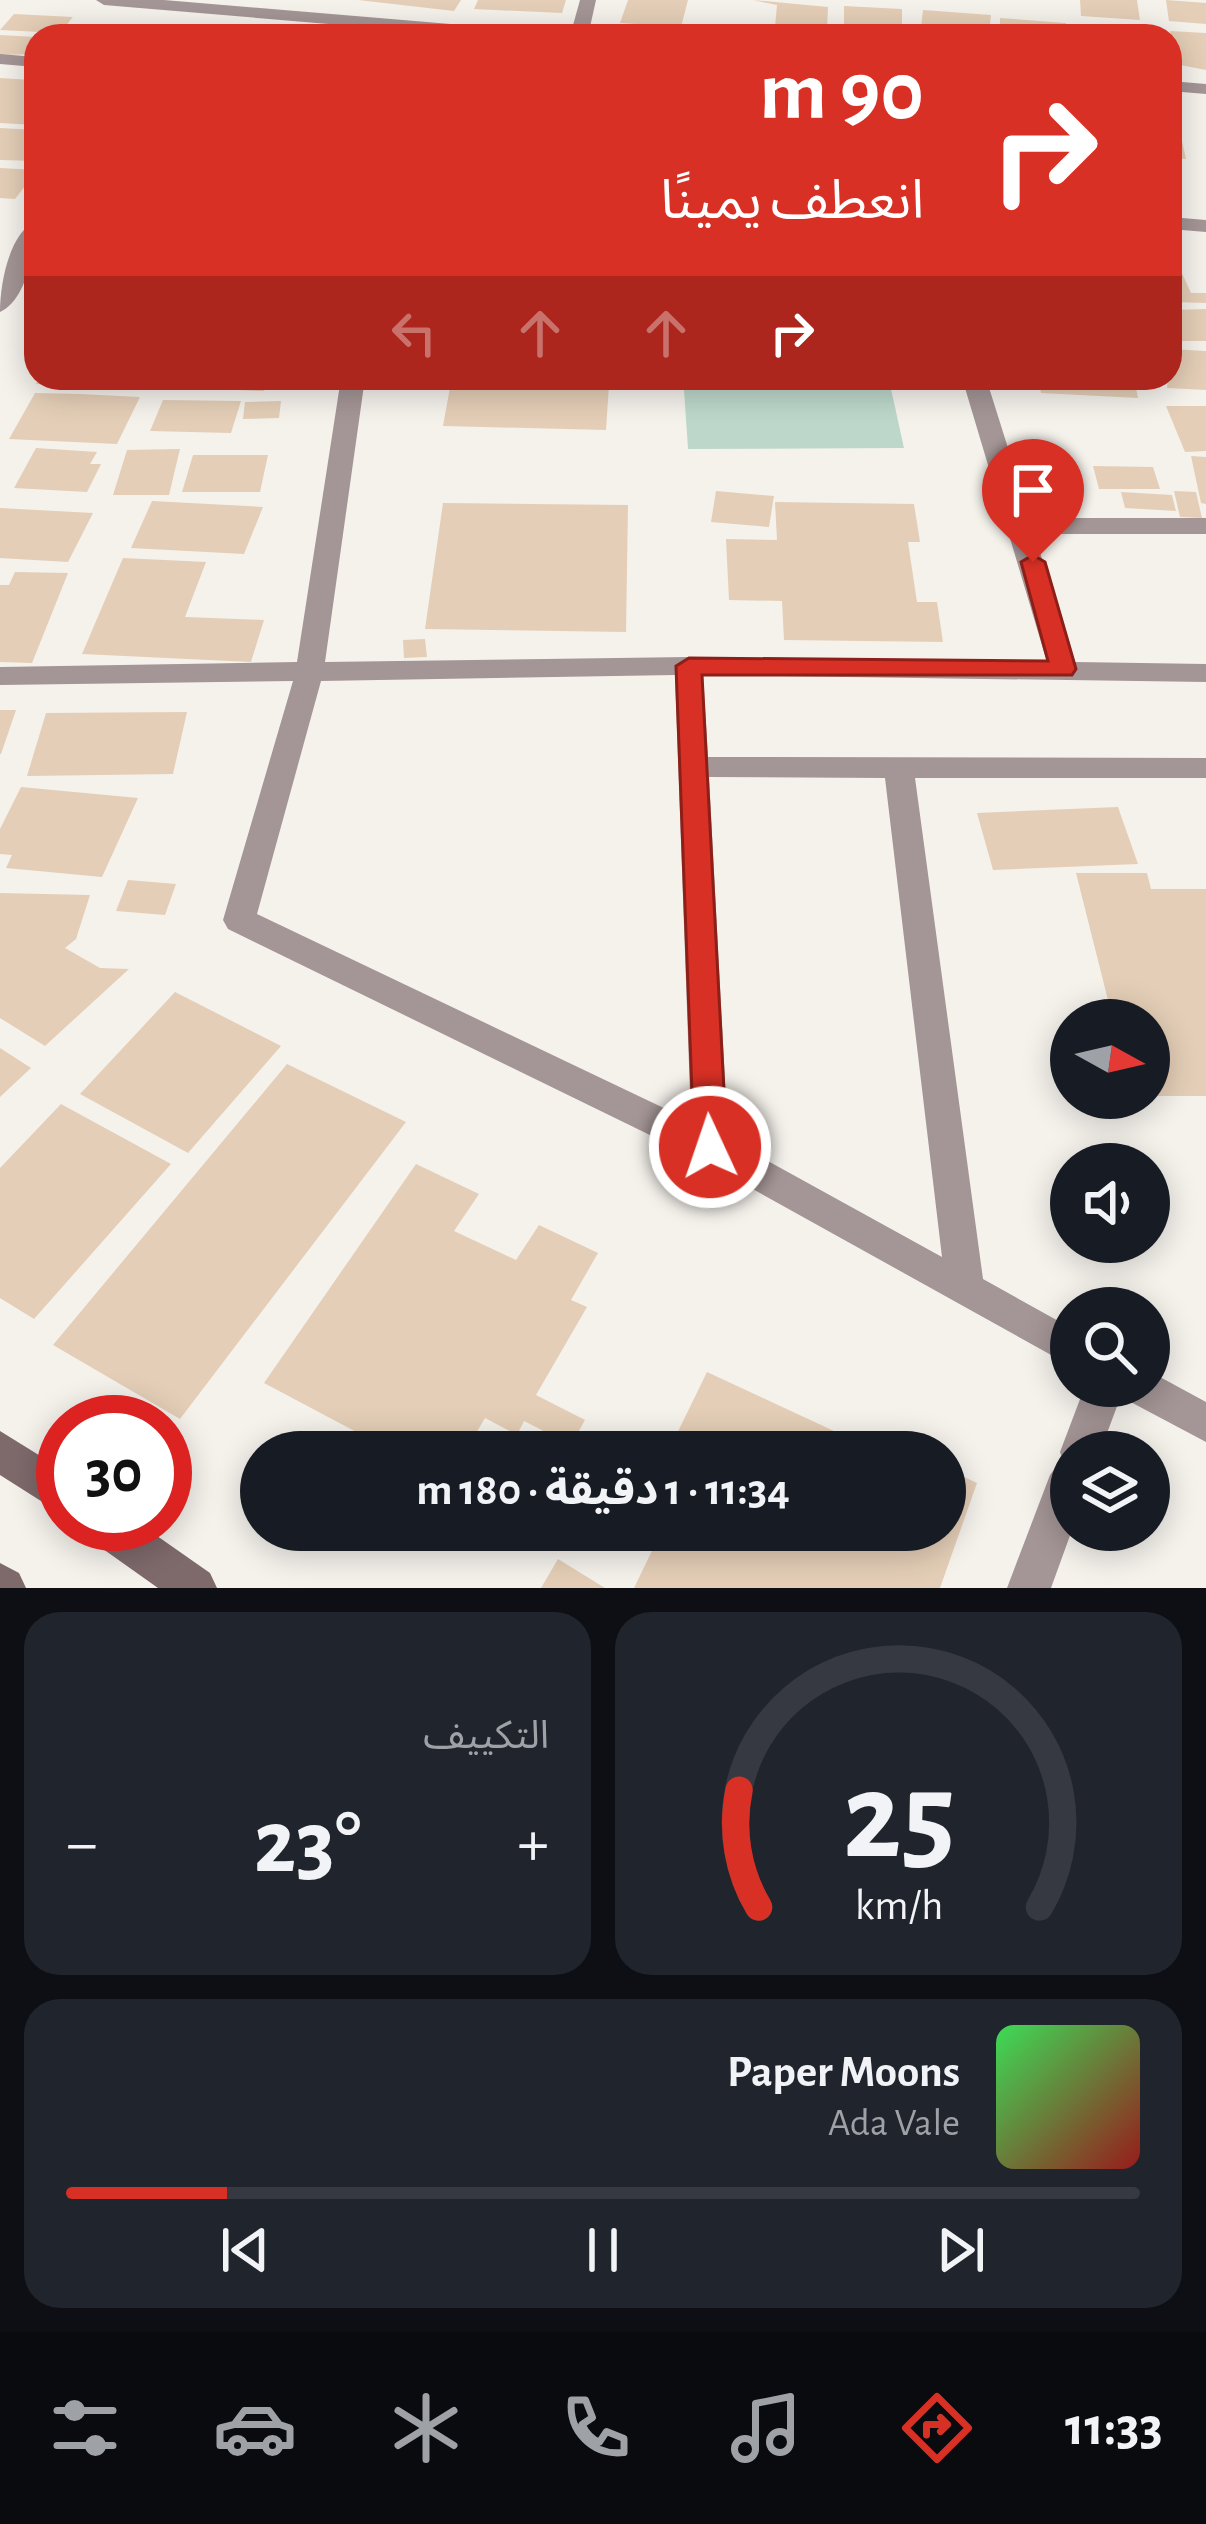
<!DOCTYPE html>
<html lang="ar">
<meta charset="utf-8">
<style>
:root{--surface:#171b24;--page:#20242c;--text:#f1f3f6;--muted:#9ea1a6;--line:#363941;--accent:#d93025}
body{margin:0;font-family:"Alegreya Sans","Noto Sans Arabic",sans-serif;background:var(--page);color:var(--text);direction:rtl;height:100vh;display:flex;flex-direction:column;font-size:45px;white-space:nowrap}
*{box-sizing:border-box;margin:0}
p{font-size:39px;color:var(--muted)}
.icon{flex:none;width:66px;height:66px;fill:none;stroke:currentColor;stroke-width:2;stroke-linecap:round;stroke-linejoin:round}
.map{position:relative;height:1588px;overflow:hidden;direction:ltr}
.drawer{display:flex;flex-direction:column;gap:24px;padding:24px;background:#0d0f14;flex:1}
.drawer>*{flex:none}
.guide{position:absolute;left:24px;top:24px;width:1158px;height:366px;border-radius:36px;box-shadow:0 6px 30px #0003;direction:rtl;background:#d93025;color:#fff;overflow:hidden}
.needle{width:78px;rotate:98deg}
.fabs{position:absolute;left:1050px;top:999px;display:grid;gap:24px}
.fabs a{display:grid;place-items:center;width:120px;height:120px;border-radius:50%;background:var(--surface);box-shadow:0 6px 30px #0003;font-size:60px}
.speed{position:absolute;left:36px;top:1395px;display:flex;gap:24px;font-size:60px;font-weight:700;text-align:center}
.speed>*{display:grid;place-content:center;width:156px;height:156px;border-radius:50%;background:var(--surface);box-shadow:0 6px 30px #0003;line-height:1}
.speed .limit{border:18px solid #d22;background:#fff;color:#111}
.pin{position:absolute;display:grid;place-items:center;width:102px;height:102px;color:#fff;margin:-123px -51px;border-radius:50% 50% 50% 0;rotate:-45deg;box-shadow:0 0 12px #0007}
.pin .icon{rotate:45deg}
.me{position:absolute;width:132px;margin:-66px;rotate:357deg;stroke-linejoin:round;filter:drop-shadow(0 0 9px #0008)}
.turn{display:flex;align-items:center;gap:42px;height:252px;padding:0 60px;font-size:54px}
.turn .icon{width:156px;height:156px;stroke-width:2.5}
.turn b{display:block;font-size:84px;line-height:102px}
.lanes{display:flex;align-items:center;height:114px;padding:0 60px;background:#0003;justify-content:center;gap:60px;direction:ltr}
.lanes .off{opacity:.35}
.big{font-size:90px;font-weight:700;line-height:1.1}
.drawer .widget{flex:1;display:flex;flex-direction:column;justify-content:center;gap:18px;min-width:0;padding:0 42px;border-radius:36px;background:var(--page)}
.drawer .dial{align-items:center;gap:0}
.dial svg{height:312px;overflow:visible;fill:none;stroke:var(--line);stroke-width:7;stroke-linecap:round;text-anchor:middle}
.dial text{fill:var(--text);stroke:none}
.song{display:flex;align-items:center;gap:36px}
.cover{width:144px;height:144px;border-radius:18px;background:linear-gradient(135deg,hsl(130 70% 55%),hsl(0 70% 35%))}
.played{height:12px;border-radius:6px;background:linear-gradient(90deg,var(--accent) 15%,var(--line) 15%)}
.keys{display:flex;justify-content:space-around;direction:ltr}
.heat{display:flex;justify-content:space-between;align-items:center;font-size:66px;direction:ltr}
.drawer .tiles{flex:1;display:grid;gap:24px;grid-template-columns:1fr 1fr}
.widget:last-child{grid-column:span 2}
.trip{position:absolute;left:240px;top:1431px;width:726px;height:120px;border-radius:60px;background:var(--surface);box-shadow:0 6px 30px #0003;font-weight:700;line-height:120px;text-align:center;direction:rtl}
.menu{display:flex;height:192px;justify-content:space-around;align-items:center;background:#090b0e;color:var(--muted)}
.menu .icon{width:84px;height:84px}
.menu .active{color:var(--accent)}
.menu b{font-size:54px;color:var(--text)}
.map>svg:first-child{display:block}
.green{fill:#bdd8cb}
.building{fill:#e4ceb7}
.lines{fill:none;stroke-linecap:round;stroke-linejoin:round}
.street{fill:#a49596;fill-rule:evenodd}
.secondary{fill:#7e696b;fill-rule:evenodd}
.route{fill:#d93025;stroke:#8d1f18;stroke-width:3}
</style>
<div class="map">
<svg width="1206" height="1588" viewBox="0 0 1206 1588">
<rect width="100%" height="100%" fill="#f5f2ec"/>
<path class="green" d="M891,389L904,448L688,449L684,390Z"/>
<path class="building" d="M358,0H461L454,11Z
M478,0H566L562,13L474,9Z
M628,0H688L681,27L620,23Z
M753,0L828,7L827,30L775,27L777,5Z
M1080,0H1137L1140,20L1081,16Z
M1166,0L1206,3V24L1169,21Z
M844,6L902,9V36H832L833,31H844Z
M923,10L991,15L989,36H920Z
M14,14L73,17L60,33L0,30Z
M1000,18L1066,23V36H1000Z
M1093,26L1151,29L1152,36H1095Z
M151,27L218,30L214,36H144Z
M1170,31L1206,33V70L1175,64Z
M0,35L36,37V54L0,55Z
M0,78L32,80L29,84H36V125L0,123Z
M1170,118H1177L1186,159L1170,158Z
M0,128L36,130V161L0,160Z
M0,168L36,170V172L15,199L0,198Z
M1170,247L1191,293H1206V303L1171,302Z
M1206,309V341H1170V310Z
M1170,349L1206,351V390L1167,388Z
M38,378H147L145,385H74L36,384Z
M158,378H269L264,391L154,387Z
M1038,378H1134L1138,398L1041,393Z
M451,382L609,385L606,430L443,426Z
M35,393L80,394L140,397L117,444L9,439Z
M163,400L241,401L231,433L150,431Z
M281,401L279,418L243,419L245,402Z
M1166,406H1206V451L1185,452Z
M36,448L97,452L90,464H101L87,492L14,488Z
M180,449L169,495H113L127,450Z
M193,455H268L260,492H182Z
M1191,456L1206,457V504L1201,503Z
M1093,466L1153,467L1160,489H1099Z
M716,491L774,496L769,527L711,522Z
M1174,491L1196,492L1202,518L1180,517Z
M1121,492L1172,495L1176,511L1125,508Z
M152,501L263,507L244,554L131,548Z
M775,502L914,504L920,542H908L917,602H937L943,642L784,640L782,601L729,600L726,539L777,540Z
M443,503L628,505L626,632L425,629Z
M0,508L93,513L68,562L0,558Z
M123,558L206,562L185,617L264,620L251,662L82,654Z
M15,572L68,573L32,663L0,662V585H9Z
M425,639L427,657L404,658L403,640Z
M0,710H16L1,754H0Z
M187,712L173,774L27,776L46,713Z
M21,787L138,798L102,877L6,868L12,855L0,854V829Z
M1118,807L1138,864L993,870L977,813Z
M1076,873H1147L1151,889H1206V1096H1149V1020H1113Z
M128,880L176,884L165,915L116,911Z
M0,893L90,895L76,939L65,948L100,968L129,969L45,1046L0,1018Z
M175,992L281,1046L188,1153L80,1094Z
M0,1048L31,1068L0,1097Z
M287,1064L406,1122L180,1419L53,1345Z
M61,1104L171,1164L34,1319L0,1298V1168Z
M416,1164L479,1194L454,1231L516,1260L539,1225L598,1253L571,1300L587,1307L536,1395L585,1420L571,1445L524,1421L517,1435L485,1418L465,1452H394L264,1383Z
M707,1372L879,1452H668Z
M945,1468L977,1483L940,1588H634L662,1530H945Z
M558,1559L605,1588H541Z"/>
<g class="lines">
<path class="street" d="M96,0H164L533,31L542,36H471L104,5Z
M580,0H596L588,36H570Z
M0,54L36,57V67L0,64Z
M1170,81L1206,84V94L1170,91Z
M1170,217L1206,220V232L1170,229Z
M36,221C36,247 27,300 0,312C0,284 9,233 36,221Z
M341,378H365L325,662L689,657L1047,662L962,378H986L1030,518H1206V534H1034L1075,662L1206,664V682L703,675L708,757L1206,758V778H915L983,1279L1071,1328V1366L697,1158L228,929L223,920L293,681L0,685V667L297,662ZM675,675L691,1121L257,914L321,681ZM709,777L885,778L942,1257L728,1139Z
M1149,1371L1206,1402V1442L1125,1399L1122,1393L1100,1452H1071L1072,1530L1051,1588H1007L1050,1475L1062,1458L1060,1452L1085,1386H1149Z"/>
<path class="secondary" d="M0,1431L63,1470V1515L0,1475Z
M83,1524H140L210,1573L217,1588H158L89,1539Z
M0,1563L19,1573L26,1588H0Z"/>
</g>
<path class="route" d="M1033,555L1045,562L1076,669L1072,675H702L727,1147L722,1156L710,1160L699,1156L694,1147L676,666L689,658L1048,661L1021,562Z"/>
</svg>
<div class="fabs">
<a><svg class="needle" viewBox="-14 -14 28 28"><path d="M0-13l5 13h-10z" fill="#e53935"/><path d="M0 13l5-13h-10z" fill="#9ea1a6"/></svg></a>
<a><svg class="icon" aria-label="sound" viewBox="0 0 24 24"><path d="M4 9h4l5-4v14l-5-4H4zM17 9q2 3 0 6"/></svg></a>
<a><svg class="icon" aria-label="search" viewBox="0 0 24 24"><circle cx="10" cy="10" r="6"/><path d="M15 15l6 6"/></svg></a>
<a><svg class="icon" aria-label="layers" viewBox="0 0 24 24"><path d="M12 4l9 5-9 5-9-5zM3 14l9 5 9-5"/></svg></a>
</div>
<div class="speed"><div class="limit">30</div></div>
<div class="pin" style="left:1033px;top:562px;background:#d93025"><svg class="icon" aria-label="arrive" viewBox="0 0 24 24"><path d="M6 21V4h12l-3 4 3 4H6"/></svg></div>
<svg class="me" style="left:710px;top:1147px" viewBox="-20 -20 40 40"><circle r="17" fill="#d93025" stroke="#fff" stroke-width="3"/><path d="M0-11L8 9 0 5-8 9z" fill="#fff"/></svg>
<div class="trip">11:34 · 1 دقيقة · 180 m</div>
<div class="guide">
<div class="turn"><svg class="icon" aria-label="right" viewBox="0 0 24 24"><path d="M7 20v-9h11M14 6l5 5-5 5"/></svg><div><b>90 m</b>انعطف يمينًا</div></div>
<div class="lanes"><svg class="icon off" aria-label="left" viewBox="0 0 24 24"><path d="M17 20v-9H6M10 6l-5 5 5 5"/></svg><svg class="icon off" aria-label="ahead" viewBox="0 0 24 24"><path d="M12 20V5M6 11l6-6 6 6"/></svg><svg class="icon off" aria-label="ahead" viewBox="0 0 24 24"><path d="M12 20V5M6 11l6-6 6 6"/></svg><svg class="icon" aria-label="right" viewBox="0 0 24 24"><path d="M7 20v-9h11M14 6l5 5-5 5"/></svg></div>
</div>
</div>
<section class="drawer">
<div class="tiles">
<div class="widget dial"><svg viewBox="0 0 100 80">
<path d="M14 69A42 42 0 1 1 86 69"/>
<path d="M14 69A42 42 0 0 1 9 39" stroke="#d93025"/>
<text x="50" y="56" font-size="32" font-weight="700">25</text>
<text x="50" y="72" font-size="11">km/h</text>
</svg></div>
<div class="widget"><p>التكييف</p>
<div class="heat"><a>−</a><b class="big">23°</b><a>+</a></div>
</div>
<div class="widget">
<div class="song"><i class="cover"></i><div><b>Paper Moons</b><p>Ada Vale</p></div></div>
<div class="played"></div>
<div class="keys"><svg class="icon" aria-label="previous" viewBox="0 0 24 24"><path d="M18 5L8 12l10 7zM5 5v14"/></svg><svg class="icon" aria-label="pause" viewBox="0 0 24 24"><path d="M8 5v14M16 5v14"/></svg><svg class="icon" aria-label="next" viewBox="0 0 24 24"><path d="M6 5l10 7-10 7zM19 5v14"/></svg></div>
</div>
</div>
</section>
<nav class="menu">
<b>11:33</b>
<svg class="icon active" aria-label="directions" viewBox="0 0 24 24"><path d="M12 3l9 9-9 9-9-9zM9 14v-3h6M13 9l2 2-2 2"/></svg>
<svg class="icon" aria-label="music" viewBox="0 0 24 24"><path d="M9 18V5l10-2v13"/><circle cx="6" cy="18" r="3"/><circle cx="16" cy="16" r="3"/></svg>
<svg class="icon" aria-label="phone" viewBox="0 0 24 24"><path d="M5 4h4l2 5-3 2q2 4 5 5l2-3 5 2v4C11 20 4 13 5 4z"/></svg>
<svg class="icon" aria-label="climate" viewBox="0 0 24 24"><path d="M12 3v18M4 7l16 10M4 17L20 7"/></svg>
<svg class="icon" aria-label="car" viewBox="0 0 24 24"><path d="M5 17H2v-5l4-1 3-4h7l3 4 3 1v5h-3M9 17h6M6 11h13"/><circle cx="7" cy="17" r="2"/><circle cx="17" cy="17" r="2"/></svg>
<svg class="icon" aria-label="filters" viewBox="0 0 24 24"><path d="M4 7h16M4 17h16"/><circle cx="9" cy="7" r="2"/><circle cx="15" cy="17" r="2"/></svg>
</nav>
